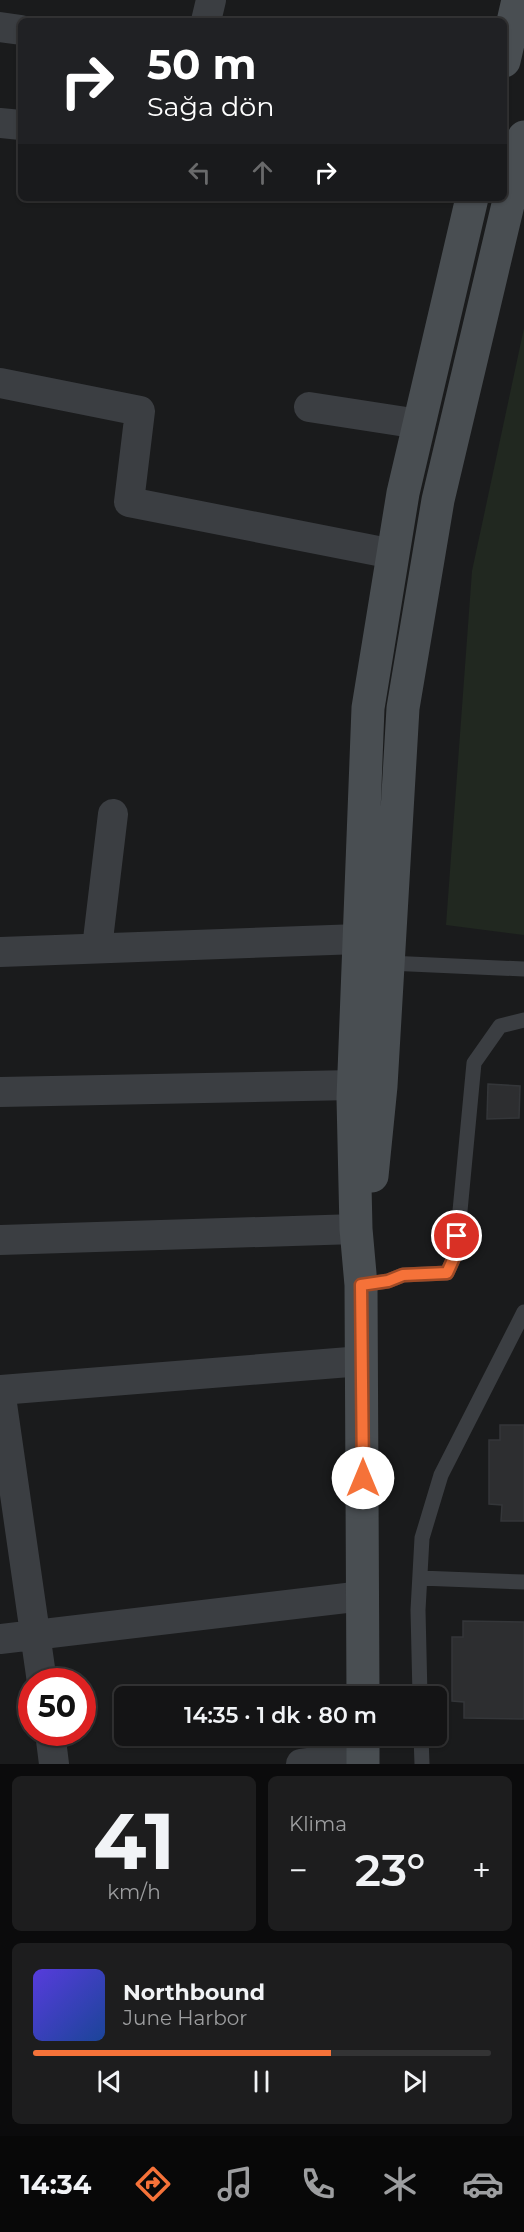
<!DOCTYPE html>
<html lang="tr">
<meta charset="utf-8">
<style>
:root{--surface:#141415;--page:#1d1d1e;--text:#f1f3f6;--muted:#9d9ea0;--line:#333334;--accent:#f57239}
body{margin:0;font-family:Montserrat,sans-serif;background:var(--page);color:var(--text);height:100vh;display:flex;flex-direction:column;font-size:22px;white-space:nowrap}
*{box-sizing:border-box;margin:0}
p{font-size:20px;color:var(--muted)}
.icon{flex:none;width:33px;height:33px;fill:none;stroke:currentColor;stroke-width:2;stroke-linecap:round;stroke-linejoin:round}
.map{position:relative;height:1764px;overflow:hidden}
.panel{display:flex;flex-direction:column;gap:12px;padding:12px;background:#0b0b0c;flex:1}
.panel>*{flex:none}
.top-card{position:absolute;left:18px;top:18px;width:489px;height:183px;border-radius:9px;box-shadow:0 2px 4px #0004,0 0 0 2px var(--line);background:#202124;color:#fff;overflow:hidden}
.speed{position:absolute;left:18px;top:1668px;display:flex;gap:12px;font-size:30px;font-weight:700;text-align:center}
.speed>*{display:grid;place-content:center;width:78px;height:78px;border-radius:50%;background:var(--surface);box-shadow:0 2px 4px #0004,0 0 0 2px var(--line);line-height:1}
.speed .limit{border:9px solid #d22;background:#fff;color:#111}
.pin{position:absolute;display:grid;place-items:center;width:51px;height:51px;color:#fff;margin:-26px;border:3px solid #fff;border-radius:50%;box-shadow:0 2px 6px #0007}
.me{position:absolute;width:66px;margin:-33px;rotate:0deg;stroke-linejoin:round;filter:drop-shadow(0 0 4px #0008)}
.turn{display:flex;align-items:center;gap:21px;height:126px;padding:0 30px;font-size:27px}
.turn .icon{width:78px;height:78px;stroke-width:2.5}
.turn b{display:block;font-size:42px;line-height:51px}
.lanes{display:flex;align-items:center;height:57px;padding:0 30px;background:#0003;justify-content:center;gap:30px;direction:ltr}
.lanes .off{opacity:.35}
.big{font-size:45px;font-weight:600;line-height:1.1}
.panel .tile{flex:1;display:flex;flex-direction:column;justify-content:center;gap:9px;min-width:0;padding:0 21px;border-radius:9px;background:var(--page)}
.panel .dial{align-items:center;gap:0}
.dial b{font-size:78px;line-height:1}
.song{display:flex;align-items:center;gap:18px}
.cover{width:72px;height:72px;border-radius:9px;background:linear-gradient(135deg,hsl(250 70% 55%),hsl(220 70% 35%))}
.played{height:6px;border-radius:3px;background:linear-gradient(90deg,var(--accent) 65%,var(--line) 65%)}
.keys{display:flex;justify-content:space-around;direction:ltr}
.heat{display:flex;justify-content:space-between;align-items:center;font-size:33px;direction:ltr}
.panel .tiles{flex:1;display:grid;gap:12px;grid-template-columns:1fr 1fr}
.tile:last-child{grid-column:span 2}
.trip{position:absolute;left:114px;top:1686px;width:333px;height:60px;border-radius:9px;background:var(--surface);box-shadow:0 2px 4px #0004,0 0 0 2px var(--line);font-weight:600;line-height:60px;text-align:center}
.dock{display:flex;height:96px;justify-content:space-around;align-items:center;background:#080808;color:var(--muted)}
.dock .icon{width:42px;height:42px}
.dock .selected{color:var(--accent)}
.dock b{font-size:27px;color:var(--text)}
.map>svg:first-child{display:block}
.grass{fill:#212820}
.building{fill:#2d2e30;stroke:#343639;stroke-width:1.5}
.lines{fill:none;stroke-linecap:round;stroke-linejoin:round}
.lane{stroke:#3b3e42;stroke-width:15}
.street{stroke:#3b3e42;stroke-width:30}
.secondary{stroke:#494e52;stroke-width:33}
.route-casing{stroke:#9f4a25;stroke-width:15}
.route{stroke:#f57239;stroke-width:10}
</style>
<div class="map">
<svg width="524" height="1764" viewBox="0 0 524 1764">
<rect width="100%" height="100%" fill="#1a1b1c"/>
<path class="grass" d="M524,328V935L446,925L472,571Z"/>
<path class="building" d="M488,1084L520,1086L519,1118L487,1119Z
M500,1425H524V1521H501L502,1505L489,1504V1440H500Z
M463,1621L524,1622V1719L464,1718V1702L452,1701V1637H463Z"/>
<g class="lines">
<path class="lane" d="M388,963L524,969
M361,1285L388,1281L403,1275L447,1273L456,1253L474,1063L500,1026L524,1020
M420,1578L524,1582
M420,1696L418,1610L422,1538L441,1475L524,1312
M421,1736L422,1764"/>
<path class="street" d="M206,21L211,0
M0,27L21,30
M0,123L21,125
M0,383L140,411L129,502L393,554
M309,407L419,424
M97,948L113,814
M0,952L359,939
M0,1092L354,1085
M0,1240L356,1229
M0,1390L362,1361
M0,1390L42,1682
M0,1639L363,1596
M50,1732L54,1764
M301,1764L363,1756"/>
<path class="secondary" d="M504,61L518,0
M372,1176L381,1086L403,708L438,500L524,137
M363,1696L361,1285L356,1229L353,1098L368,708L403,493L472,198
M363,1764V1736"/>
</g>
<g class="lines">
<defs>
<path id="route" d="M363,1478L361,1285L388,1281L403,1275L447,1273L456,1253L457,1236"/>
</defs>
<use href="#route" class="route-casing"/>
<use href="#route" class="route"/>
</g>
</svg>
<div class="speed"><div class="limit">50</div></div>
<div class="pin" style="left:457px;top:1236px;background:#d93025"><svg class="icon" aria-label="arrive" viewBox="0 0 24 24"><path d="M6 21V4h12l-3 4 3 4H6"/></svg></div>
<svg class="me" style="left:363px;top:1478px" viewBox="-20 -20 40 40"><circle r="19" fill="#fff"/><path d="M0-13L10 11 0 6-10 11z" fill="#f57239"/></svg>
<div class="trip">14:35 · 1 dk · 80 m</div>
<div class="top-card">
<div class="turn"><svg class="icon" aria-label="right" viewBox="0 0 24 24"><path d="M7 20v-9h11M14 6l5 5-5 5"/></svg><div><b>50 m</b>Sağa dön</div></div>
<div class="lanes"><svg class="icon off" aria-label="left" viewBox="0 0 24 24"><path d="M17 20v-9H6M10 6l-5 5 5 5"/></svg><svg class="icon off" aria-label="ahead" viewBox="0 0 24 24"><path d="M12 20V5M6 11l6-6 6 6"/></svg><svg class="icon" aria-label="right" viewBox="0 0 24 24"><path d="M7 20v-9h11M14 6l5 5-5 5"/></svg></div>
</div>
</div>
<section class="panel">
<div class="tiles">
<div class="tile dial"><b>41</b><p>km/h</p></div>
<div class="tile"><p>Klima</p>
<div class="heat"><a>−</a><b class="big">23°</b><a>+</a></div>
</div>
<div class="tile">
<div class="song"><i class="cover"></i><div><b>Northbound</b><p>June Harbor</p></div></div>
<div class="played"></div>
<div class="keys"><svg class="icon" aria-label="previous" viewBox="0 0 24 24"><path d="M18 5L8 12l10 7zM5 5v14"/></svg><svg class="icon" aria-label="pause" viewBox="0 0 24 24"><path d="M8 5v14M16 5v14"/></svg><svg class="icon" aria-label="next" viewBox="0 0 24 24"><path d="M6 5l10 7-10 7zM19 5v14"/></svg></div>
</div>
</div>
</section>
<nav class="dock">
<b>14:34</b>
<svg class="icon selected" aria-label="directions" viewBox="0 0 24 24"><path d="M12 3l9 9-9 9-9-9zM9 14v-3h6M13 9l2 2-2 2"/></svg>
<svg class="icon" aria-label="music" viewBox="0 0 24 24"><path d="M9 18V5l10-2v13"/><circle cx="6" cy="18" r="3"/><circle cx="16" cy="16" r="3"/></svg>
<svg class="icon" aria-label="phone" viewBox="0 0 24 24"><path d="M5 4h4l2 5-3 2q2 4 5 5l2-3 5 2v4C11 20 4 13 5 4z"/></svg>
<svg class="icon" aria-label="climate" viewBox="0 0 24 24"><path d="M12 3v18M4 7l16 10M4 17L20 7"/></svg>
<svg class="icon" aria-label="car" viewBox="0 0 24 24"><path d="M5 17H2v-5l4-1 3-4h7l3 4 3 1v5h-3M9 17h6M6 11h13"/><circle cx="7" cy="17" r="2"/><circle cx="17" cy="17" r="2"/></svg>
</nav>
